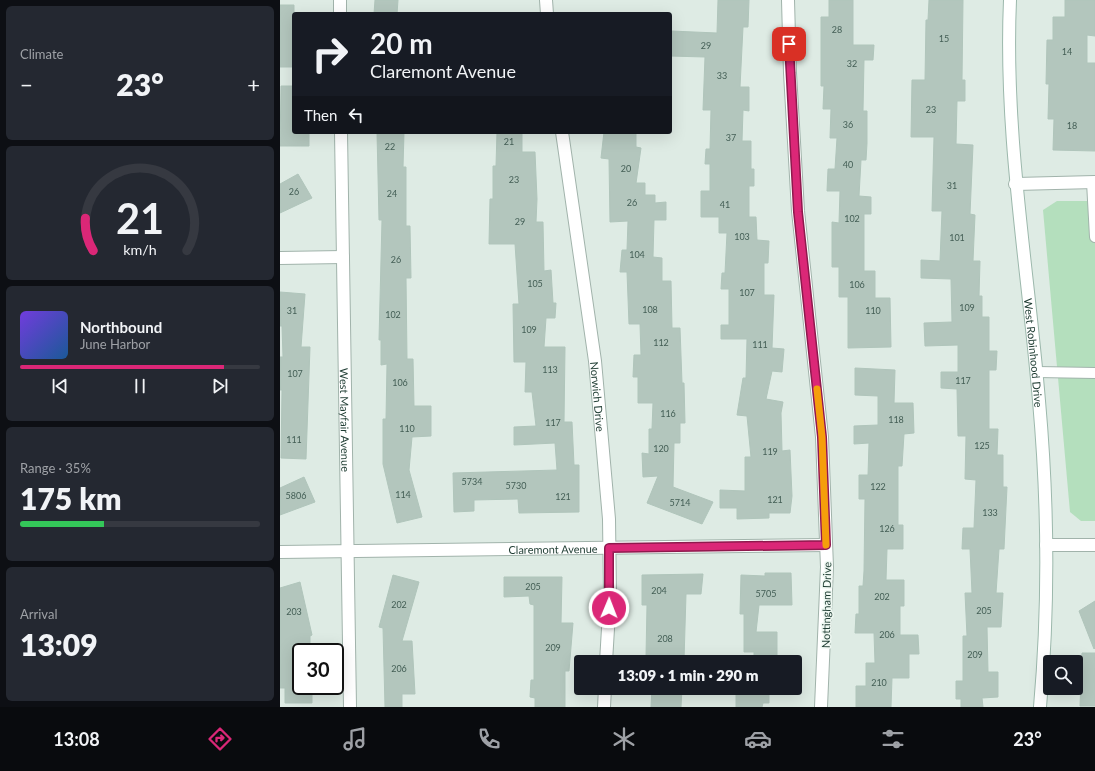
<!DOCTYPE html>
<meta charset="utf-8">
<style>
:root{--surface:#171b24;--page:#242831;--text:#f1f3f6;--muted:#9ea1a6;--line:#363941;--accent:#db2777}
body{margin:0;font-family:Lato,sans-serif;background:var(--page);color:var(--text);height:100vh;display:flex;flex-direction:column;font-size:15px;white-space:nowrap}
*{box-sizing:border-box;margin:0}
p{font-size:13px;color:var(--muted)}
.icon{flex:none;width:22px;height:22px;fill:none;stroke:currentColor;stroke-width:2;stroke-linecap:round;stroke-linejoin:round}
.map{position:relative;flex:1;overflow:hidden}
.drawer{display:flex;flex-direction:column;gap:6px;padding:6px;background:#0d0f14;width:280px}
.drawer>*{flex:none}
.guide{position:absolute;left:12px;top:12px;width:380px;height:122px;border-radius:4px;box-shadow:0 4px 16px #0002;background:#171b24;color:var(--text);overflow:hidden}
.controls{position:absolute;left:763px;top:655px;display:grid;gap:8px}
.controls a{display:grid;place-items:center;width:40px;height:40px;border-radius:4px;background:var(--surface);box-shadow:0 4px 16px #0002;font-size:20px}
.speed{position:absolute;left:12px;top:643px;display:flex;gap:8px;font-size:20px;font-weight:700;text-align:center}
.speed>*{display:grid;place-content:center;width:52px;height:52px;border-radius:50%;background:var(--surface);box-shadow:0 4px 16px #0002;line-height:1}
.speed .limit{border:2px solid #111;border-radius:6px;background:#fff;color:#111}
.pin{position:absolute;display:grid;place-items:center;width:34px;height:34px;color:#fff;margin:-17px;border-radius:8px;box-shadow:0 2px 6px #0006}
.me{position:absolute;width:44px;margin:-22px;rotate:1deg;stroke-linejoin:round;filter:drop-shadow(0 0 3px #0008)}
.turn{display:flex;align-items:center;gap:14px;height:84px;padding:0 12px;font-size:18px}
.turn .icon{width:52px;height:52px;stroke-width:2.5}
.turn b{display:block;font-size:28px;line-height:34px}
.then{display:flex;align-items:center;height:38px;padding:0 12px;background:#0003;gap:8px;font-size:15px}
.big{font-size:30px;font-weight:800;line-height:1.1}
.drawer .card{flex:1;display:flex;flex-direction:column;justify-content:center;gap:6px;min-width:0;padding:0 14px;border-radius:6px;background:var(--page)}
.drawer .dial{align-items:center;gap:0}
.dial svg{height:104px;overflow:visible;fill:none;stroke:var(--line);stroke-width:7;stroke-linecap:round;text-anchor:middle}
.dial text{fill:var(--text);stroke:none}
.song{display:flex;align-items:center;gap:12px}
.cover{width:48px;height:48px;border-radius:6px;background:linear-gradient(135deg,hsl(260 70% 55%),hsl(210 70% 35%))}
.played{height:4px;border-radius:2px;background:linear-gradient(90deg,var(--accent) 85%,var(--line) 85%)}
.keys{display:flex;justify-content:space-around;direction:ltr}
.heat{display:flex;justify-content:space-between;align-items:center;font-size:22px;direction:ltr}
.charge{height:6px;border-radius:3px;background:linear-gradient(90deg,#34c759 35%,var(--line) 0)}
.trip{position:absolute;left:294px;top:655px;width:228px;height:40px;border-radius:4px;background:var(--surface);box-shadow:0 4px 16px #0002;font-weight:800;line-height:40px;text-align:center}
.menu{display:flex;height:64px;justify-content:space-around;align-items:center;background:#090b0e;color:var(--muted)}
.menu .icon{width:28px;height:28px}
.menu .active{color:var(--accent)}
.menu b{font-size:18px;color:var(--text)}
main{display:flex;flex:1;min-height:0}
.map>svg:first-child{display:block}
.green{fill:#b4dfbd}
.building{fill:#b3c6bd;stroke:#b0c5bb}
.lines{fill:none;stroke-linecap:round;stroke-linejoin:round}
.lane-casing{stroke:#a1b3ab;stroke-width:12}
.street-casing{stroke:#a1b3ab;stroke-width:14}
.secondary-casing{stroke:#9cb8ac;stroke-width:14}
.lane{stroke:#fff;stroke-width:10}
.street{stroke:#fff;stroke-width:12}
.secondary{stroke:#fff;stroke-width:12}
.route-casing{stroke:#8e194d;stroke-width:10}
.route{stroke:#db2777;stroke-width:7}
.slow{stroke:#f59e0b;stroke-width:7}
.labels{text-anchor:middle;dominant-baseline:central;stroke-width:3;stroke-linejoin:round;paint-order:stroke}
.number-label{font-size:9px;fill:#435e55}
.street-label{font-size:11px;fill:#1e3c32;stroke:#eff8f2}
</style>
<main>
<section class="drawer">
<div class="card"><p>Climate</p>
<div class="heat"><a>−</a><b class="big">23°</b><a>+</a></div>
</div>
<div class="card dial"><svg viewBox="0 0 100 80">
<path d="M14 69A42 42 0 1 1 86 69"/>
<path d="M14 69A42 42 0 0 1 8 44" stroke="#db2777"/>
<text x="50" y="56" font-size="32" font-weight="700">21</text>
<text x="50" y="72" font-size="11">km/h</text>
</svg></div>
<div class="card">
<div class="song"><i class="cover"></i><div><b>Northbound</b><p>June Harbor</p></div></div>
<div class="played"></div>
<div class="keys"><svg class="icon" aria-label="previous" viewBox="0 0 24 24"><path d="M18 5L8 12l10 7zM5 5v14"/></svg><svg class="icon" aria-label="pause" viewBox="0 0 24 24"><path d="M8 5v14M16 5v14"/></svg><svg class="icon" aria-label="next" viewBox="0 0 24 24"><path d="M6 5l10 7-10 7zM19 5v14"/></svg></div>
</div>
<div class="card"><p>Range · 35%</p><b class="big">175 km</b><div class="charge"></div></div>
<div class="card"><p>Arrival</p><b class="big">13:09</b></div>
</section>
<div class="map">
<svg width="815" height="707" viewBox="0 0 815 707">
<rect width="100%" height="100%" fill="#deebe4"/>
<path class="green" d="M777,201H815V521H801L790,512L763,210Z"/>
<path class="building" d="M95,0H118L117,14H94Z
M438,0H469L468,27H463L460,87H469V111L463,110L462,141H471V169H474V186H469V217H476L477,240L489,241L488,263H484V295H494L492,348L504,349L502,372L492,371L486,399L503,402L501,413L502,451L510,450L512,496L510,513H489V518L457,519V508H440V490L465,491V457H471L467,416L457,415L463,378H466L467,339H441V325H449V289H441L442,273H445L447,233H439V217H421V191H430V164H425L426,149H430L431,110H423L425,57L390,56L391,31L437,33Z
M549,0H573V45H594L593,60H584L583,111H587V143L586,160H581L579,196L591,197V214H584V271H595V298H610L611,347L568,348V297H559V267H552V222L559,223L560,191H547L548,169H555L557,138H550L551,109H543L544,86H541V17H549Z
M649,0H683L682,80H685V101H677L676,144L693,145L690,214L695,215L693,261H700L699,296H702V317H709V351H717L716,370H709V429H718L717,455H723V487H727L724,549H719L716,593H723L721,627H707L708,672H718V697L702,698L703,707H681V699H676V681H683V636H687L685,593H692L690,549H682L683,528H694L696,480L685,479L686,436H678L677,389L661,388V372H678V345L645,346L644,323L672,322L671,279L641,278V260L660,261L662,211H652L654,137H631L632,80H645L646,20H648Z
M785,0H815V36L807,35V63H815V151L773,150L774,119H768L769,84H766L767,40H773V17H785Z
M0,5H14V67H0Z
M1,86H14V132H29V146H0Z
M97,132H124L123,167H126V226H130L131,278H126L127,359H133L134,406H151V436L132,437L129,470L142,517L117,523L103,464V419H106L107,364L101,365V340H99L102,220H99Z
M217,132H242V152H255L257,199L256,222H263L264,271L271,270L273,303H276L275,318H266L264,347H285L284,422H292L294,465H299V512L239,513L238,499L194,500V511L174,512L173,473L277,470L275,443L234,445V427L256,426L252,392H245L246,362H234L233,304H239L235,244H209L210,199H213V166H216Z
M324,132H356V147L361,148L356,183H365V195H375V203L386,202V220H374L373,257L382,258V281H391L392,328H400L402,383H404L405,423H400V443H394L393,487L433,502L422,524L367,503L378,476L363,477L362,453L369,454V429H372L373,403H358V377H353L354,355H361L360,324H349L347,272H340L342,250H347L348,221L330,222L329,159L321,158Z
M18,174L32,198L0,213V184Z
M0,292L25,294L21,347H30L26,459L1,458L2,390H0V357H3L2,326H0Z
M575,368L615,370L614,403H633L634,433L624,434L622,466H618V525H623V549H607L606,580H624V606H620V635H638L639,654H629V678H612L611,707H576V686H586V663H595L594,633H575L576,614H579V586H583L584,571L585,499H579V475H588L589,443L574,444V426L598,425V396L575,395Z
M24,477L35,502L0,515V488Z
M485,573H511L512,605H479L476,632H497V662H474V652H464V614H460L461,575L485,576Z
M423,574L421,594H406L404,660L366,657L367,605H362V575Z
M113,575L139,582L122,641H132L135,694H122V707H105L103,628L99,627Z
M224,577H282L281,623H293L289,671H285V707H255V698L250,697L251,680H254V605L250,604L249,596L224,597Z
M20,582L32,635L30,636V652H21V686H32V703H5V688H0V588Z
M815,601V648L814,649L799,611Z
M802,653H815V706H800Z
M372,688H402L401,707H371Z
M456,688H489V703H483L482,707H456Z"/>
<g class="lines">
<defs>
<path id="lane" d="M812,182L815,237
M757,372L815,373"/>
<g id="street">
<path d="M60,0V14"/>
<path d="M266,0L267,14"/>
<path d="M508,0L510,73L518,211L542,437L547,567L541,707"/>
<path id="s1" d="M61,132L70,707"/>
<path id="s2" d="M282,132L315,361L329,519L330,595L326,662"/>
<path d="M735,184L815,182"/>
<path d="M0,258L63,257"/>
<path d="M766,545H815"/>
<path id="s3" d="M0,552L546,545"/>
<path d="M324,707L325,688"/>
</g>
<g id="secondary">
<path id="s4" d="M730,0C724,135 748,267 759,401C768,502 769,606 760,707"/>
</g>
</defs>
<use href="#lane" class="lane-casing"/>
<use href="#street" class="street-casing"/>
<use href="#secondary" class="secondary-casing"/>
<use href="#lane" class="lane"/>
<use href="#street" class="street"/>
<use href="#secondary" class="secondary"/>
</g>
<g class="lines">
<defs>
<path id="route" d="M329,608V548L546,545L542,437L518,212L509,44"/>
</defs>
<use href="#route" class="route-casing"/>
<use href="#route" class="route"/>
<path class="slow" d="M537,389L542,437L546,545"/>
</g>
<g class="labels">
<g class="number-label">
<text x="557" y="29">28</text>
<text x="664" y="38">15</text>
<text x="426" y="45">29</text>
<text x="787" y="51">14</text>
<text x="572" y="63">32</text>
<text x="442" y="75">33</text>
<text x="651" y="109">23</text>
<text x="568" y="124">36</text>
<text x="792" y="125">18</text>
<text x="451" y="137">37</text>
<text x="229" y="141">21</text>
<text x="110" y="146">22</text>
<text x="568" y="164">40</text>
<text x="346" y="168">20</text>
<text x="234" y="179">23</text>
<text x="672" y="185">31</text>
<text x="14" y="191">26</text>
<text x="112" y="193">24</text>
<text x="352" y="202">26</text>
<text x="445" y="204">41</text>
<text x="572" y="218">102</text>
<text x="240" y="221">29</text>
<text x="462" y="236">103</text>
<text x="677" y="237">101</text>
<text x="357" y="254">104</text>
<text x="116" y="259">26</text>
<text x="255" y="283">105</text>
<text x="577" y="284">106</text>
<text x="467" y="292">107</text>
<text x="687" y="307">109</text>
<text x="370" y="309">108</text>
<text x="12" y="310">31</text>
<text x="593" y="310">110</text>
<text x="113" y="314">102</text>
<text x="249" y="329">109</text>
<text x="381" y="342">112</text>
<text x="480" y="344">111</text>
<text x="270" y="369">113</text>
<text x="15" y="373">107</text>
<text x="683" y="380">117</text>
<text x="120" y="382">106</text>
<text x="388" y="413">116</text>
<text x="616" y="419">118</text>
<text x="273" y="422">117</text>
<text x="127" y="428">110</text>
<text x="14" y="439">111</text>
<text x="702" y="445">125</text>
<text x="381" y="448">120</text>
<text x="490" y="451">119</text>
<text x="192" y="481">5734</text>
<text x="236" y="485">5730</text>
<text x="598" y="486">122</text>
<text x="123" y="494">114</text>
<text x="16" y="495">5806</text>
<text x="283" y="496">121</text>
<text x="495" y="499">121</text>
<text x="400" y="502">5714</text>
<text x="710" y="512">133</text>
<text x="607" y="528">126</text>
<text x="253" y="586">205</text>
<text x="379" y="590">204</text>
<text x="486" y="593">5705</text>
<text x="602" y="596">202</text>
<text x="119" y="604">202</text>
<text x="704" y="610">205</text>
<text x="14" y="611">203</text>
<text x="607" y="634">206</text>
<text x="385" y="638">208</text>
<text x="273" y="647">209</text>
<text x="695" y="654">209</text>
<text x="119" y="668">206</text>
<text x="599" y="682">210</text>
</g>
<g class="street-label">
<text stroke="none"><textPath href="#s4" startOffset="354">West Robinhood Drive</textPath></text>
<text stroke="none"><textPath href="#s2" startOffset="267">Norwich Drive</textPath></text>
<text stroke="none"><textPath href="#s1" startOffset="288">West Mayfair Avenue</textPath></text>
<text stroke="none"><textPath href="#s3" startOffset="273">Claremont Avenue</textPath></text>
<text transform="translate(546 605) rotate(-89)">Nottingham Drive</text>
</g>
</g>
</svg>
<div class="controls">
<a><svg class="icon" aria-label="search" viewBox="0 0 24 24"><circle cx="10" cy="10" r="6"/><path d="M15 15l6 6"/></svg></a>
</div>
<div class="speed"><div class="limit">30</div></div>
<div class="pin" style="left:509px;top:44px;background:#d93025"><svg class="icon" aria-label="arrive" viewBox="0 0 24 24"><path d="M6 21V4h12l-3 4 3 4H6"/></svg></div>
<svg class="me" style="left:329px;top:608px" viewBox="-20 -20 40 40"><circle r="17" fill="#db2777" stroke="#fff" stroke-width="3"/><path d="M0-11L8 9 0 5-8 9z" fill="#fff"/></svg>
<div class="trip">13:09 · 1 min · 290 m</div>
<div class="guide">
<div class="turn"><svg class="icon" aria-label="right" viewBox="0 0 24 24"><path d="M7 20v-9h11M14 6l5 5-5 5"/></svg><div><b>20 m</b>Claremont Avenue</div></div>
<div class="then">Then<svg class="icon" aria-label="left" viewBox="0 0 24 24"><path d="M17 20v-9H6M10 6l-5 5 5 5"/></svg></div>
</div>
</div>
</main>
<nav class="menu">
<b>13:08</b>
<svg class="icon active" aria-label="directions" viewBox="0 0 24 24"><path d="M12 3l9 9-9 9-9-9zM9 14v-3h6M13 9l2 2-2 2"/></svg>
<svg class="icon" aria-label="music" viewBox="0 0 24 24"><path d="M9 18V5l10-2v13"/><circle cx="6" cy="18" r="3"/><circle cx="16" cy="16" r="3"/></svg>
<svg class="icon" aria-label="phone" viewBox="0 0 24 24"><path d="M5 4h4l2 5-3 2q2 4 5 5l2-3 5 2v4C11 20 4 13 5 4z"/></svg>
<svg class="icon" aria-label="climate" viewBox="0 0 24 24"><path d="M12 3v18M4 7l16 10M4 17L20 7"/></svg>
<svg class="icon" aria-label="car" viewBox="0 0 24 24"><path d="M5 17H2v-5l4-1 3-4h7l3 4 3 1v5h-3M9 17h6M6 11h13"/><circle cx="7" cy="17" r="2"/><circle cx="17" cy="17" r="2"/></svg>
<svg class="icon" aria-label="filters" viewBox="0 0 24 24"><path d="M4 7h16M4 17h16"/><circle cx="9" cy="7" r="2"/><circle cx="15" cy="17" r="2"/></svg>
<b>23°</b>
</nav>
